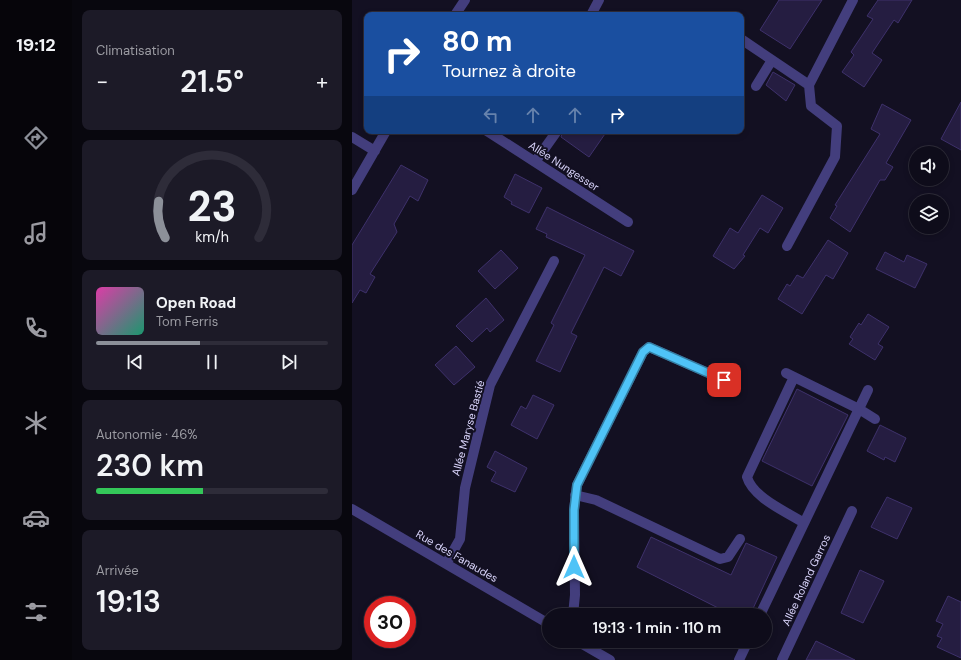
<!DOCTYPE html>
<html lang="fr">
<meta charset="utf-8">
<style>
:root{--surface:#0e0c1a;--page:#1c1a27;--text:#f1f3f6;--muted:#9b9ba2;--line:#2e2c39;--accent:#8c9099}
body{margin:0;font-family:"DM Sans",sans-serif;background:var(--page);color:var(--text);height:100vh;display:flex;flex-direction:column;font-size:15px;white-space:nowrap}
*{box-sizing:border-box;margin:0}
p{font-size:13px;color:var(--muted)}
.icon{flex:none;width:22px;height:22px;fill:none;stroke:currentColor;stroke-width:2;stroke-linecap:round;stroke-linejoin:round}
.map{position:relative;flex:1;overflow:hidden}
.drawer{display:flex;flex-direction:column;gap:10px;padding:10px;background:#08070e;width:280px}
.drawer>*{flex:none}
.hud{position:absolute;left:12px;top:12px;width:380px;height:122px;border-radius:8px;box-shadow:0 2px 6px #0003,0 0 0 1px var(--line);background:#1a4fa0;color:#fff;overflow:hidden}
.fabs{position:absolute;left:557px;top:146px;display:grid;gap:8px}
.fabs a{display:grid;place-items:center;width:40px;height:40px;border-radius:50%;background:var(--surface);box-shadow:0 2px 6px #0003,0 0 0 1px var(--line);font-size:20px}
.speed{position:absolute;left:12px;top:596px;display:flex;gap:8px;font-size:20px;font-weight:700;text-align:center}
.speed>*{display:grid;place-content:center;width:52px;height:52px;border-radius:50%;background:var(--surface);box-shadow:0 2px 6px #0003,0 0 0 1px var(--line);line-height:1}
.speed .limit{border:6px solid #d22;background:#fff;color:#111}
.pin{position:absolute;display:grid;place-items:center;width:34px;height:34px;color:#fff;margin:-17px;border-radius:8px;box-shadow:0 2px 6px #0006}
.me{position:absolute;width:44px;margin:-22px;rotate:0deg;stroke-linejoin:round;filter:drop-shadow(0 0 3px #0008)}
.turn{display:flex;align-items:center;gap:14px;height:84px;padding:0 12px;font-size:18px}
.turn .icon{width:52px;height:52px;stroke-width:2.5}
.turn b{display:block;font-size:28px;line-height:34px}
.lanes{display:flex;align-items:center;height:38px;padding:0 12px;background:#0003;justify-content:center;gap:20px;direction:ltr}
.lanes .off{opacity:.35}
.big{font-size:30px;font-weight:600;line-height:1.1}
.drawer .widget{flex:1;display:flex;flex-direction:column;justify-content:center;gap:6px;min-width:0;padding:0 14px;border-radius:8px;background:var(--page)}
.drawer .dial{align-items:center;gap:0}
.dial svg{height:104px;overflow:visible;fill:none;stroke:var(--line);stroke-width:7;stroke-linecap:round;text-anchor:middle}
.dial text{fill:var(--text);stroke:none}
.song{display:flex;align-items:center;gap:12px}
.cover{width:48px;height:48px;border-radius:6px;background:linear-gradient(135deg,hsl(320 70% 55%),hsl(160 70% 35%))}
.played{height:4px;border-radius:2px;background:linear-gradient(90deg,var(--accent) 45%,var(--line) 45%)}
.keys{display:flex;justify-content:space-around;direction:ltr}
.heat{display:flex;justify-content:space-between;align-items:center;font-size:22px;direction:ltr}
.charge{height:6px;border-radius:3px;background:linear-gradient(90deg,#34c759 46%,var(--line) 0)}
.trip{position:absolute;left:190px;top:608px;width:230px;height:40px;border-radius:20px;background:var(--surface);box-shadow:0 2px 6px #0003,0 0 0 1px var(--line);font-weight:600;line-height:40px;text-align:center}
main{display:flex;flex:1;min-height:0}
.dock{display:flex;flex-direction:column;width:72px;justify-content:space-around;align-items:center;background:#06050a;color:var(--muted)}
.dock .icon{width:28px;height:28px}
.dock .current{color:var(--accent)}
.dock b{font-size:18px;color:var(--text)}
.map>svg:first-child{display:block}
.building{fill:#251d41;stroke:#3e316b}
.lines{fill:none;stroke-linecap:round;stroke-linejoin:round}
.minor{stroke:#433e7d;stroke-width:10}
.route-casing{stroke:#337fa1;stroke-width:10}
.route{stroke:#4fc3f7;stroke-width:7}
.labels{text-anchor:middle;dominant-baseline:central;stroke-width:4;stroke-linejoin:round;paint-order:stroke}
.street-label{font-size:11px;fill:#d9d4fb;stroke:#131022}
</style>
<main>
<nav class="dock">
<b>19:12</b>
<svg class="icon current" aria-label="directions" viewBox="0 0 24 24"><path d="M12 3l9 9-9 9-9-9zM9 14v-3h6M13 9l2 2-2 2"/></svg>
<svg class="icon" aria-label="music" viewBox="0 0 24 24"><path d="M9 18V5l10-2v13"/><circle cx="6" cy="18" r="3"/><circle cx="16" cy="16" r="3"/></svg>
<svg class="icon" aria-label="phone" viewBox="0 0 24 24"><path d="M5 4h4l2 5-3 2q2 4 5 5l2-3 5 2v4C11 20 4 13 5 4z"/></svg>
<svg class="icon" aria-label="climate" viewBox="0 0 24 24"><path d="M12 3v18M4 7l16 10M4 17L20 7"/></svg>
<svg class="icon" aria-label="car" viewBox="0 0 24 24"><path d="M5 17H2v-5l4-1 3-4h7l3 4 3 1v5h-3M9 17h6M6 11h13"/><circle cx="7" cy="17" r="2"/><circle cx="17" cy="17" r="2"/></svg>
<svg class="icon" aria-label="filters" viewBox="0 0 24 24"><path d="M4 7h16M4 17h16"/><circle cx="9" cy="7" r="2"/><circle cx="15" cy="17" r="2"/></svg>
</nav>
<section class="drawer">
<div class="widget"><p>Climatisation</p>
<div class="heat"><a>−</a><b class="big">21.5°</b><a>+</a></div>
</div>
<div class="widget dial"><svg viewBox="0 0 100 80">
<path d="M14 69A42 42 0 1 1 86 69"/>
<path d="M14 69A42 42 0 0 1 9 41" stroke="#8c9099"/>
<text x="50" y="56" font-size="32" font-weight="700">23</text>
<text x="50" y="72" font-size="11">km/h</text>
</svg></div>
<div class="widget">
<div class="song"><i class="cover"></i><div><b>Open Road</b><p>Tom Ferris</p></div></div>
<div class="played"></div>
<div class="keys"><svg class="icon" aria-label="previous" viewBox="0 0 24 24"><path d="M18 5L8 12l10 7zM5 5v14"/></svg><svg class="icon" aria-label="pause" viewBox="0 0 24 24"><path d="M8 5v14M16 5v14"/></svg><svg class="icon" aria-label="next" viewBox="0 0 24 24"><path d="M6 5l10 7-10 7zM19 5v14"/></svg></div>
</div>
<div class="widget"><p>Autonomie · 46%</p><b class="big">230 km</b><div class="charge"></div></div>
<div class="widget"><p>Arrivée</p><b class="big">19:13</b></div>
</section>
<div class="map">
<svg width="609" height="660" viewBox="0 0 609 660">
<rect width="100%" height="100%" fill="#131022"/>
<path class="building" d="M427,0H470L438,49L408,30Z
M526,0H560L546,23L542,20L520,53L530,60L512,87L490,72L502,55L499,52L521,19L515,16Z
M421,72L443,85L434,101L414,85Z
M609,102V150L589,139Z
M530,104L559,120L534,163L541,167L533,180H528L498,232L478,218L485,206L483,205L528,134L519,129Z
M211,131H255L237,157L209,137Z
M49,165L76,180L66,201L58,196L42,224L45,232L18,274L23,277L14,293L8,290L0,303V245Z
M163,174L190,188L177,213L159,204L160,202L152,197Z
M410,195L431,208L416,233L408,228L391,255L393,256L382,269L361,256L378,228L386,233Z
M195,207L282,251L269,276L252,267L219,333L225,336L208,372L184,361L202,325L199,323L233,255L194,237L195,234L184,229Z
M476,240L496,253L481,279L474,275L450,314L426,299L435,284L438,286L445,275L451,278Z
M149,250L166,268L143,289L126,271Z
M533,252L552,262L555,255L575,264L563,288L524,269Z
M134,298L152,320L138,332L135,328L120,342L104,326Z
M516,314L537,327L526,344L531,347L523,360L497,344L501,339L498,337L507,323L509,325Z
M104,346L123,367L102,385L83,365Z
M445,389L496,415L460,486L410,461Z
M181,395L202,405L185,439L159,425L169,406L174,409Z
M528,425L554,438L543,462L533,457L532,460L515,451Z
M143,451L175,468L163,492L139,481L144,472L135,467Z
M535,497L560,508L545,539L519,527Z
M299,537L379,575L394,543L425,557L398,615H380L285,567Z
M508,570L532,581L511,623L489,613Z
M596,596L609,602V658L585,647L590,638L585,636L591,624L584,621Z
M464,641L503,660H454Z"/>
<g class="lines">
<path class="minor" d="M103,15L113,0
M239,15L247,0
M389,39L457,85
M404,86L420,60
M135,131L276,222
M0,137L23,151
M183,162L205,131
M0,190L34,131
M435,246L483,157L485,126L459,106L457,85L501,0
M434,373L507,409L523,419
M442,377L395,477C401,498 435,512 452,523
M223,495L244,500L368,559L376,557L388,539
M0,509L197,624
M94,564L108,539L113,488L138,385L202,261
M221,615L223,595L222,510L225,485L291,352L297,347L384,385
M408,615L516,390
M225,641L258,660
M387,660L396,641
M430,660L500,511"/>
</g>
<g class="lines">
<defs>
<path id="route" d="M222,567V510L225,485L291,352L297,347L372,380"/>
</defs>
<use href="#route" class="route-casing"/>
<use href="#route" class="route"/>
</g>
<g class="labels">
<g class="street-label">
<text transform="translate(212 166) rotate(33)">Allée Nungesser</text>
<text transform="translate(116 428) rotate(-75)">Allée Maryse Bastié</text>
<text transform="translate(105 556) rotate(30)">Rue des Fanaudes</text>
<text transform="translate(454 580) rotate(-65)">Allée Roland Garros</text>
</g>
</g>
</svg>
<div class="fabs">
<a><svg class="icon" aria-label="sound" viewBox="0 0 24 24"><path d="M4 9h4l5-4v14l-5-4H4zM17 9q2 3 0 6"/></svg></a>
<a><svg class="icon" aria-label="layers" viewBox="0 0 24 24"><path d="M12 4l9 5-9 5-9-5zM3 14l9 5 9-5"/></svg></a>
</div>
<div class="speed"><div class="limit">30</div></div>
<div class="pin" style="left:372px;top:380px;background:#d93025"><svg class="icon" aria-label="arrive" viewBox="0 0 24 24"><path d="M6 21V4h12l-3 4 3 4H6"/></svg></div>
<svg class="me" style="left:222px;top:567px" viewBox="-20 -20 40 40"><path d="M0-17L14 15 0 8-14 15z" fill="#4fc3f7" stroke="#fff" stroke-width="4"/></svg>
<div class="trip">19:13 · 1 min · 110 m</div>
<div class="hud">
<div class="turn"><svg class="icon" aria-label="right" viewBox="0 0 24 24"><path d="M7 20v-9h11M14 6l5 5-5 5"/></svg><div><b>80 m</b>Tournez à droite</div></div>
<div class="lanes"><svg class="icon off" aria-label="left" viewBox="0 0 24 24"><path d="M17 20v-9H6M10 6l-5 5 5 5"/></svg><svg class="icon off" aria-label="ahead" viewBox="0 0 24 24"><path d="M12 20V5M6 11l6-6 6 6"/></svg><svg class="icon off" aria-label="ahead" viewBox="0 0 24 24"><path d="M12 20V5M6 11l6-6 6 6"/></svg><svg class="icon" aria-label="right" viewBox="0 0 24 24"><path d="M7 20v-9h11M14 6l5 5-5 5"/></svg></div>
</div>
</div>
</main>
